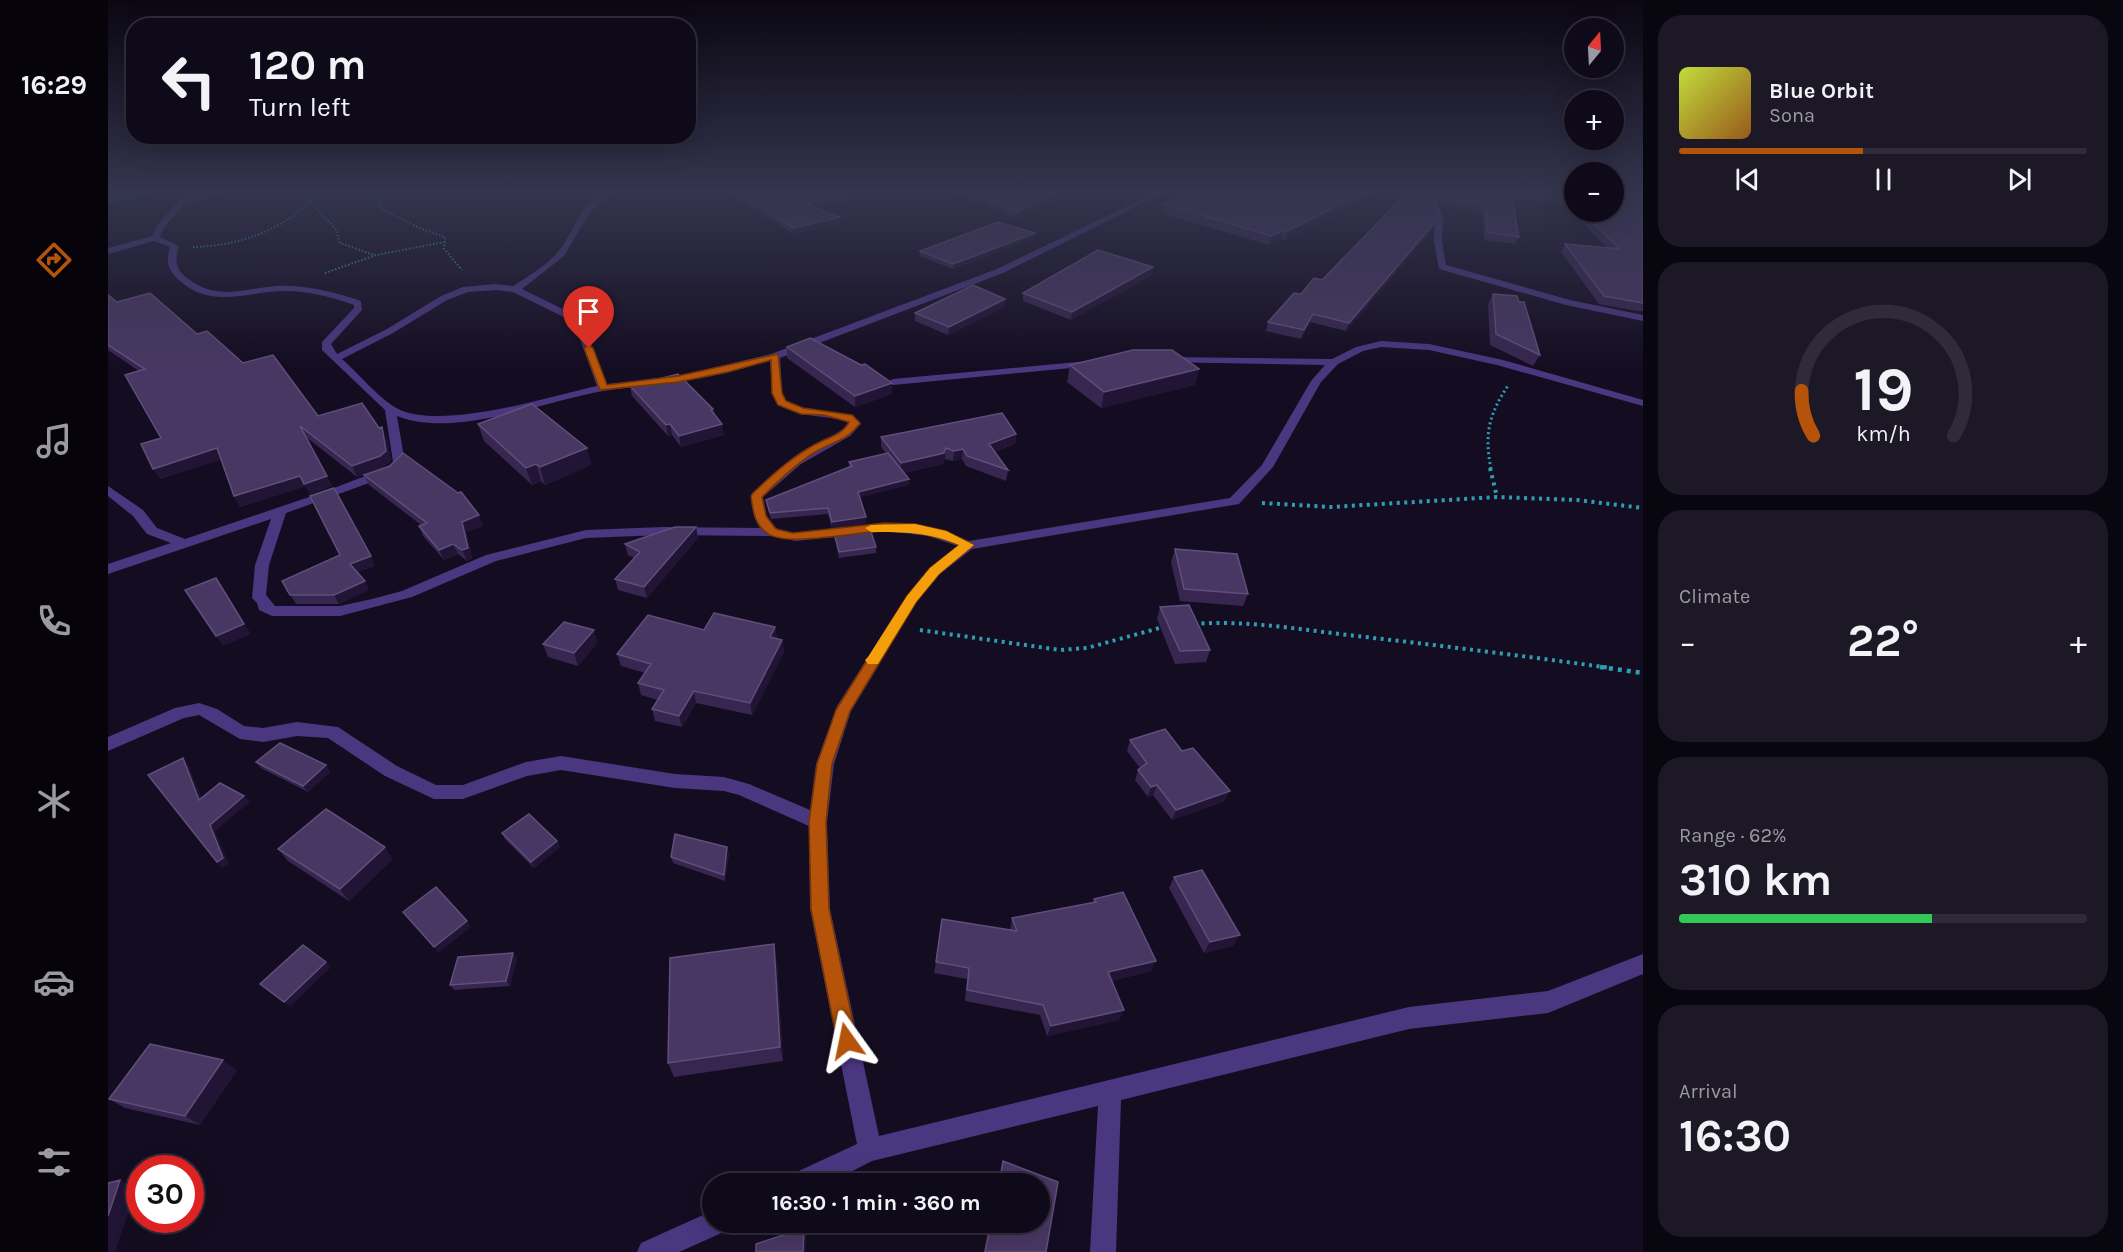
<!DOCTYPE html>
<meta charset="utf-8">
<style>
:root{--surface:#0f0a19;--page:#1d1826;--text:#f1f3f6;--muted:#9b9aa2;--line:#2f2b38;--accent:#b45309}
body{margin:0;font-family:Karla,sans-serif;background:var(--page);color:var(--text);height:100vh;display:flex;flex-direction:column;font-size:22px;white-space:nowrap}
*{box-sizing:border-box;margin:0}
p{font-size:20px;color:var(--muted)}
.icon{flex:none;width:33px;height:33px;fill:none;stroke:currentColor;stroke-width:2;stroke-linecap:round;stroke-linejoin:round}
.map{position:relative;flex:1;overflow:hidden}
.sheet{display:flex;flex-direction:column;gap:15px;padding:15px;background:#08060e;width:480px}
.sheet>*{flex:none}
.banner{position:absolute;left:18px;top:18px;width:570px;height:126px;border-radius:24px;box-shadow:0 6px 24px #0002,0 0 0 2px var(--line);background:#0f0a19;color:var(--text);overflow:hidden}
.needle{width:39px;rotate:18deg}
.tools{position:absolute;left:1456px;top:18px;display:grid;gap:12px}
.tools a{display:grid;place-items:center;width:60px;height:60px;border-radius:50%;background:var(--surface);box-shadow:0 6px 24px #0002,0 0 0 2px var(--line);font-size:30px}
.speed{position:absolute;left:18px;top:1155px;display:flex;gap:12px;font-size:30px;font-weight:700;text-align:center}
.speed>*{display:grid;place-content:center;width:78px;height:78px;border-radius:50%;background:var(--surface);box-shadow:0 6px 24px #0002,0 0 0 2px var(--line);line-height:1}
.speed .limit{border:9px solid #d22;background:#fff;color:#111}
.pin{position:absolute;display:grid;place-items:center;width:51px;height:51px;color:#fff;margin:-62px -26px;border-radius:50% 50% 50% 0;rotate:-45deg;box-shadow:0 0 6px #0007}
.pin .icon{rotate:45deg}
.me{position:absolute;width:66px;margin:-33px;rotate:348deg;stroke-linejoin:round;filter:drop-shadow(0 0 4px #0008)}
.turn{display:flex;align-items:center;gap:21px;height:126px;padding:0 24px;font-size:27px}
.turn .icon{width:78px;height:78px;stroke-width:2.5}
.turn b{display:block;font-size:42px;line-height:51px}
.big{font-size:45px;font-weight:700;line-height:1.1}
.sheet .widget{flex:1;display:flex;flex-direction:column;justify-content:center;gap:9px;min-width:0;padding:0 21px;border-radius:24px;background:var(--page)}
.sheet .dial{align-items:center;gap:0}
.dial svg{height:156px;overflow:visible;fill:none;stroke:var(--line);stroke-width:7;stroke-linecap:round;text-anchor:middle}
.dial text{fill:var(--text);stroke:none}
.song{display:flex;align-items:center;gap:18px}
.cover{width:72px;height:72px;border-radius:9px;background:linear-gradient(135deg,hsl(70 70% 55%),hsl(30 70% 35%))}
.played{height:6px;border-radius:3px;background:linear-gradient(90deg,var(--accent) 45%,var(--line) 45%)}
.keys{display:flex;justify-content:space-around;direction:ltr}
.heat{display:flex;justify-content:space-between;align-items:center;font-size:33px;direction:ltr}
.charge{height:9px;border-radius:4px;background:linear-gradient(90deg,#34c759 62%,var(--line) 0)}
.trip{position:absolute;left:594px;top:1173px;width:348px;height:60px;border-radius:30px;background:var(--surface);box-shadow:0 6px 24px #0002,0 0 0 2px var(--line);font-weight:700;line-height:60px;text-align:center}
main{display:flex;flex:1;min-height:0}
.menu{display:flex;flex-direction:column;width:108px;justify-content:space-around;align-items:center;background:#06040a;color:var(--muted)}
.menu .icon{width:42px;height:42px}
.menu .active{color:var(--accent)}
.menu b{font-size:27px;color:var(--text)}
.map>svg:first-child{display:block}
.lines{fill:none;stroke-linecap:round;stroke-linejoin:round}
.path-far3{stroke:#2d9eb3;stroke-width:2;stroke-dasharray:1.5 2;stroke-linecap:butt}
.path-far2{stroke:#2d9eb3;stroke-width:3;stroke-dasharray:2 3;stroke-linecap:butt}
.path-far1{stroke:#2d9eb3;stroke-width:4;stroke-dasharray:3 4.5;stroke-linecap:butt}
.path{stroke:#2d9eb3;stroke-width:4.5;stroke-dasharray:4 5;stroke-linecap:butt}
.minor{fill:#4a3780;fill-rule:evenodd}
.wall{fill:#37264f}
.shaded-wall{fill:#211435}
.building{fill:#483762;stroke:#604f7b;stroke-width:1.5}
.route{fill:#b45309;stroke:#753606;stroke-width:1.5}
.slow{fill:#f59e0b}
</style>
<main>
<nav class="menu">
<b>16:29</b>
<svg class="icon active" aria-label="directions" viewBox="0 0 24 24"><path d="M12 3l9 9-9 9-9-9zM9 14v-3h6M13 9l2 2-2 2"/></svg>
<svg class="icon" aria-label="music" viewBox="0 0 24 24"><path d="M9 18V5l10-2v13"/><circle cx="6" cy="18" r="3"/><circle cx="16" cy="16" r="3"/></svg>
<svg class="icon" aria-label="phone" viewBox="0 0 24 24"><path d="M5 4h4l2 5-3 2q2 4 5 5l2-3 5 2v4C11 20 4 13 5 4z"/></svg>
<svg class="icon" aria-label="climate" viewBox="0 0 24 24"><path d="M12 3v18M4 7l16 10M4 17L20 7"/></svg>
<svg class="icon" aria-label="car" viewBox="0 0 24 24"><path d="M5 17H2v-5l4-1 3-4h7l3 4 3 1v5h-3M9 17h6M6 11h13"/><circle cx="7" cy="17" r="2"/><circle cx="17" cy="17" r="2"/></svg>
<svg class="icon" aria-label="filters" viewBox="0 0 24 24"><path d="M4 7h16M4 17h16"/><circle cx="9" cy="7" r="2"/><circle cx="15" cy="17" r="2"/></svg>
</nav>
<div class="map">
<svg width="1535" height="1252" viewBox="0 0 1535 1252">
<rect width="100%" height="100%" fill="#140d21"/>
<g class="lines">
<path class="path-far3" d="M204,193L202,202L227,228L232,243L266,255
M273,193L271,207L311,228L337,237L336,249L354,270
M0,202L43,193
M85,247C129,246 170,232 202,202
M217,273L268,255L337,242"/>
<path class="path-far2" d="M1383,469C1376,433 1381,414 1401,384"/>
<path class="path-far1" d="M1382,468L1389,497
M1154,503L1223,507L1389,497L1469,500L1535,508
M1086,624C1137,620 1189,629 1240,635C1328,645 1416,656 1503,668
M812,630L952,650L979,648L1055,627"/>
<path class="path" d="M1492,667L1535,673"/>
<path class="minor" d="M78,193H86L81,199L101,193H112L75,205L56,228L52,237L71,246C67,260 67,269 79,278C114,305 143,284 181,286C206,287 230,293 253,301L254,310L223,344L229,354L279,329L333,296L355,287L388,284L405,286C421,276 438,266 450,252C468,231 473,193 506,193L482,212L456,256L414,289L473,318L499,384L570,376L663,354L889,269L1046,193H1055L895,273L672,358L674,393L678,401L695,408L745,415L753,424L742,436L693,464L655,497C657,509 658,523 670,529C693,541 752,523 780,523C808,523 836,530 861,541L1122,498L1154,465L1203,381L1217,365L1054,362L1053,360L1058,357L1224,359L1248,347L1273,341L1321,344L1395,360L1535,400V406L1389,365L1321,350L1273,347L1255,351L1230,364L1213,382L1165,467L1131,504L864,549L832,574L809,602L743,711L726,764L719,822L722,909L771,1136L1301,1007L1440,991L1535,954V974L1440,1013L1301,1029L1013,1100L1008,1252H982L990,1106L764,1161L719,1184H679L682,1175L749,1144L702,909L701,826L631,795L616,791L567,788L453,770L419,776L355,799H326L277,776L220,738L189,736L155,742L132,739L91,715L76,718L0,751V737L67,708L91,703L109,709L136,726L155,728L189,722L230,727L289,766L328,785H355L418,762L453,756L567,774L616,777L641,784L702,810L708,764L729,706L799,596L822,568L850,546L820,536L779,531L688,541L663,536L555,535L478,538L388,561L304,597L232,616H164L151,610L149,603L144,598L147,565L163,519L0,574V564L63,543L39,534L25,516L0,496V486L35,510L49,528L77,539L213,493L278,468L285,462L277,410L214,350V342L246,308V305C224,297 200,291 177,291C139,291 104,310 71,280C59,270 58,261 62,247L46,241L0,254V248L44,236L49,225ZM388,290L405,292L466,322L489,386C442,396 326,434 285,406C267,394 251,374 234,359L285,333L339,300L360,292ZM662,361L664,393L670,405L693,414L737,420L741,424C729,436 714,439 700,448C679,460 662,477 645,493L643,496L646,516L652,528L555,527L478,530L378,555L294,591L264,599L232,606H167L158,595L161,565L178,513L286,474L297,463L289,416C344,439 437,401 495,391C519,387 544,386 568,382C600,378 631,369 662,361Z
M1319,193H1327L1335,218L1334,242L1338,265L1462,300L1535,315V321L1458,305L1331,269L1326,242L1327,218Z
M980,361L985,364L984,366L785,385L780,382L785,379Z
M604,1211V1222H622L618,1231L571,1252H529L533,1243Z"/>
</g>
<path class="wall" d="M623,193H731L737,202L708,208L733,223L685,234Z
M848,193H959L908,218Z
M1268,193L1177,240L1173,239L1161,245L1053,213L1055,204Z
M1299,193L1323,196L1320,203L1327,222L1324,230L1238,331L1202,322L1193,339L1158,331L1160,322L1193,294L1214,280Z
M1329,193H1467V212H1506L1535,193V311H1529L1491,304L1453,252L1457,244L1499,248L1455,203L1404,198L1411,237L1407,244L1376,240L1374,212L1333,205Z
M927,233L926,238L845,269L812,256V251Z
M1044,275L963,320L915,301V293Z
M1385,294L1432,355L1425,366L1382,345L1380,304Z
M0,295L9,302L89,334L135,363L210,416L271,428L279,438L283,461L277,466L249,477L198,437L224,486L202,494L198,486L132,507L126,496L113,459L52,479L53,438L31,371L0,350Z
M896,307L840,335L807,321V313Z
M679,347L784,383V394L747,407L679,358Z
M962,365L1091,369L1087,385L993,408L959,382Z
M522,386L605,409L606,414L616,435L573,447L564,435L560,436L524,396Z
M370,424L479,448L483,465L437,485L433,481L424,485L376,441Z
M908,434L907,444L886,452L900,470L898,481L858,466L854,459L845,461L837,459L835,464L795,473L801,479L800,485L751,497L758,517V523L724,528L720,514L663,519L659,506L658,500L741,467V462L778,454L773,447V437Z
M256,475L375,526L358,532L364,558L359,561L350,554L336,560L315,536L311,526L313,525L261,485Z
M588,527L590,538L539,598L510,590L507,579L526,558L520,555L517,544Z
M726,533L768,547V553L731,558L727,539Z
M1067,549L1140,594L1135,606L1072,601L1063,562Z
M232,555L267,566L249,572L261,590L231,604H188L174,581Z
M1052,607L1102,650L1098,662L1067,664L1049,619Z
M667,627L669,638L674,640L676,652L644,715L588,703L574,727L547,721L544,709L550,700L533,695L530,683L537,673L513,666L509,654L596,630Z
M486,630L489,643L470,666L440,657L435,644Z
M1022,740L1074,751L1117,801L1064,820L1045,795L1040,797L1027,780L1030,770L1032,768L1019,751Z
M148,762L218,765L222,772L200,792L153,768Z
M394,833L449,841L452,847L426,868L397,839Z
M170,849L285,859L241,901L180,861Z
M621,853L617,881L565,863L563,857Z
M1066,877L1125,946L1096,953L1061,888Z
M986,899L1043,971L1003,981L1011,1020L939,1036L932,1015L857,1001L859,979L826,973L828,962L902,930L904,918L985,902Z
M405,953L409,959L402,986L346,990L342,985Z
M669,961L675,1061L566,1077L560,1063Z
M129,1070L92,1125L17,1108L1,1099Z
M895,1161L950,1182L938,1252H876L882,1222H932V1184H890Z"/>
<path class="shaded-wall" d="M0,193H22L24,195L0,199Z
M948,193H959L908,218V212Z
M1255,193H1268L1177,240L1180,231Z
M737,196V202L699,210L698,204Z
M732,217L733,223L685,234V228Z
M1327,222L1324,230L1238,331L1241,323Z
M1176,230L1173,239L1161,245L1164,236Z
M927,233L926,238L845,269V264Z
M1045,267L1044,275L963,320L964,312Z
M897,299L896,307L840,335L841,327Z
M1205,314L1202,322L1193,339L1196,330Z
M1091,369L1087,385L993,408L996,392Z
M784,383V394L747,407V396Z
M562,424L564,435L560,436L558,425Z
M614,424L616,435L573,447L571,436Z
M274,427L279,438L283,461L277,466L249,477L244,466Z
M908,434L907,444L880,454L881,444Z
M109,448L115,459L52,479L45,469Z
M479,448L483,465L437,485L432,467Z
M838,448L837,459L835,464L793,473V463Z
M855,449L854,459L845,461L846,451Z
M428,464L433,481L424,485L418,468Z
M192,476H219L224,486L202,494L198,486L132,507L126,496Z
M801,479L800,485L750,498V492Z
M371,515L375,526L358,532L364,558L359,561L354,550V522Z
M758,517V523L724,528V522Z
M588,527L590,538L539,598L536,587Z
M345,544L350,554L336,560L331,550Z
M263,556L267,566L247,573L242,564Z
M108,578L143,634L115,646L108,636Z
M257,581L261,590L231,604L226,595Z
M667,627L669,639L662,637Z
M486,630L489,643L470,666L466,653Z
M674,640L676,652L644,715L642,703Z
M586,691L588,703L574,727L571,716Z
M75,758L80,765L97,806L91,800Z
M218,765L222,772L200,792L195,786Z
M1049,785L1045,795L1040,797L1043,787Z
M1122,791L1117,801L1064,820L1068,810Z
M136,796L142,802L107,831L121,864L114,868L109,862L102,825Z
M449,841L452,847L426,868L423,862Z
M277,847L285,859L241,901L232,889Z
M619,847L621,853L617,881L616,875Z
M359,921L363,927L330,953L326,947Z
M1132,935L1125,946L1096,953L1102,942Z
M666,944L669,961L675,1061L672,1047Z
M405,953L409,959L402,986L398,981Z
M1048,961L1043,971L995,983L1000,972Z
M218,962L223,967L182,1007L176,1002Z
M1016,1010L1011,1020L939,1036L943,1026Z
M115,1060L129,1070L92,1125L77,1116Z
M12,1180L29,1188L7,1252H0V1216Z
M696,1228L698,1238V1252H695Z"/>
<path class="building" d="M631,193H731L737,196L698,204L732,217L685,228Z
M862,193H948L908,212Z
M1081,193H1255L1180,231L1176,230L1164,236L1055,204Z
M1299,193H1322L1323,196L1317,195L1327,222L1241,323L1205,314L1196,330L1160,322L1186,293L1193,294L1206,278L1214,280Z
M1334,193H1403L1411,237L1379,232L1377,205L1336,198Z
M1430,193H1467V204L1458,196Z
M1506,193H1535V303L1496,296L1457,244L1512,249L1474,212H1506Z
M890,222L927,233L845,264L812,251Z
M990,250L1045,267L964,312L915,293Z
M865,285L897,299L841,327L807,313Z
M42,293L89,334L99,331L135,363L165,355L210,416L254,403L271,428L274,427L278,451L272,456L244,466L192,426L219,476L196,484L192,476L126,496L109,448L45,469L33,444L53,438L17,375L37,369L0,345V295L9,302Z
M1385,294L1409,296L1411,302H1416L1432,355L1388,334Z
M702,338L753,365L757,364L784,383L747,396L679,347Z
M1025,350H1064L1091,369L996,392L962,365Z
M570,374L605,409L603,410L614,424L571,436L562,424L558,425L522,386Z
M424,404L479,448L432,467L428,464L418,468L370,424Z
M894,413L908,434L881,444L900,470L859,456L855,449L846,451L838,448L836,453L793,463L773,437Z
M295,453L350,493L353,492L371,515L354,522L360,548L354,550L345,544L331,550L311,526L319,523L256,475L282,466Z
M780,453L801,479L750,492L758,517L724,522L720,508L662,513L658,500L744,466L741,462Z
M226,488L263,556L242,564L257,581L226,595H182L174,581L232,555L202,496Z
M567,527H588L536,587L507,579L532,552L517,544Z
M762,529L768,547L731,552L726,533Z
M1067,549L1129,554L1140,594L1076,589Z
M108,578L136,624L108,636L77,590Z
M1081,605L1102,650L1072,651L1052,607Z
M606,613L667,627L662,637L674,640L642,703L586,691L571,716L544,709L556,690L530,683L543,664L509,654L540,615L596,630Z
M456,622L486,630L466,653L435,644Z
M1057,729L1074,751L1085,748L1122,791L1068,810L1049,785L1043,787L1030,770L1039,763L1022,740Z
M172,743L218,765L195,786L148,762Z
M75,758L91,800L112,783L136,796L102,825L115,858L109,862L40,775Z
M218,809L277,847L232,889L170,849Z
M421,814L449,841L423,862L394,833Z
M567,834L619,847L616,875L563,857Z
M1094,870L1132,935L1102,942L1066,877Z
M328,887L359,921L326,947L295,912Z
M1015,892L1048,961L1000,972L1016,1010L943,1026L935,1005L859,990L861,968L828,962L834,919L909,931L904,918L988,902L986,899Z
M666,944L672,1047L560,1063L562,958Z
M195,945L218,962L176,1002L152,984Z
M405,953L398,981L342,985L350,957Z
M42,1044L115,1060L77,1116L1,1099Z
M895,1161L950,1182L938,1252H877L883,1222H932V1184H891Z
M12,1180L0,1216V1183Z
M696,1228L695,1252H648V1244Z"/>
<linearGradient id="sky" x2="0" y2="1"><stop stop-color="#0b0712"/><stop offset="0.52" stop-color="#34354e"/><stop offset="1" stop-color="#34354e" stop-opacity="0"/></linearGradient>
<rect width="1535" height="368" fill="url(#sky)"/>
<path class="route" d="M481,345L485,348L499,385L570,376L670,354L674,393L678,401L695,408L744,415L752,423C740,440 727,441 709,451C689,463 671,480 654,497L658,516L668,529L685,533L777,523L807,524L838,531L866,545L831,574L808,602L742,711L724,764L718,822L721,909L749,1041L746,1048L739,1051L732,1048L729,1041L703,909L701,822L709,764L728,710L799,596L822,568L851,545C827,535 805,530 778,531C752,531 678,548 659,533C646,524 645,510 643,496L645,493C666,473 688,453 716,440C726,436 736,432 741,422L716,415L693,414L670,405L664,393L663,360L620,372L570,382L492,390L476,348Z"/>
<path class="slow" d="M807,524L838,531L866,545L831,574L808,602L770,664H760L757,660L760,657L799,596L822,568L851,545C821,532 795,532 763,532L757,528L763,525Z"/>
</svg>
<div class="tools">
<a><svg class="needle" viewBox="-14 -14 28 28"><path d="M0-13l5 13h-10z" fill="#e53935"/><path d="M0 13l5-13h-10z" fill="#9b9aa2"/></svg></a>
<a>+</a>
<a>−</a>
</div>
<div class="speed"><div class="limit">30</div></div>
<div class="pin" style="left:481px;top:348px;background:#d93025"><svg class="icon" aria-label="arrive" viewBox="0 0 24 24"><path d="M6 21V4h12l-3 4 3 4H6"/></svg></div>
<svg class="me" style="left:739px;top:1041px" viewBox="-20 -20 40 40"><path d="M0-17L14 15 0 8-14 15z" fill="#b45309" stroke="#fff" stroke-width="4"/></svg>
<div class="trip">16:30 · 1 min · 360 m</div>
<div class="banner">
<div class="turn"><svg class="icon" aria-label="left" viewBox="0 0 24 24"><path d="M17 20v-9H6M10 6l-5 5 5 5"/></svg><div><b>120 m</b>Turn left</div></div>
</div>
</div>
<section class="sheet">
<div class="widget">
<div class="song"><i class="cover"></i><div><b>Blue Orbit</b><p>Sona</p></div></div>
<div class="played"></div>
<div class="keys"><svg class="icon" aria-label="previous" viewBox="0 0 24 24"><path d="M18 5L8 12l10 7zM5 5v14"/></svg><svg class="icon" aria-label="pause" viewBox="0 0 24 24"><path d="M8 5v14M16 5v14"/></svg><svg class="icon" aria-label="next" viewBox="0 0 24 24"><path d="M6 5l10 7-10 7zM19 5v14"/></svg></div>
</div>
<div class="widget dial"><svg viewBox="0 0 100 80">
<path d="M14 69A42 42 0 1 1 86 69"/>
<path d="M14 69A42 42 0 0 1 8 46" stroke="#b45309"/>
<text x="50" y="56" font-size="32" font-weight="700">19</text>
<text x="50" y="72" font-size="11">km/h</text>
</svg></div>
<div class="widget"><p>Climate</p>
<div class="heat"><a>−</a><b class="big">22°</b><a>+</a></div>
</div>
<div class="widget"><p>Range · 62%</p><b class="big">310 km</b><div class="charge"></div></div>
<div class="widget"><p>Arrival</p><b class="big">16:30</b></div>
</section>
</main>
